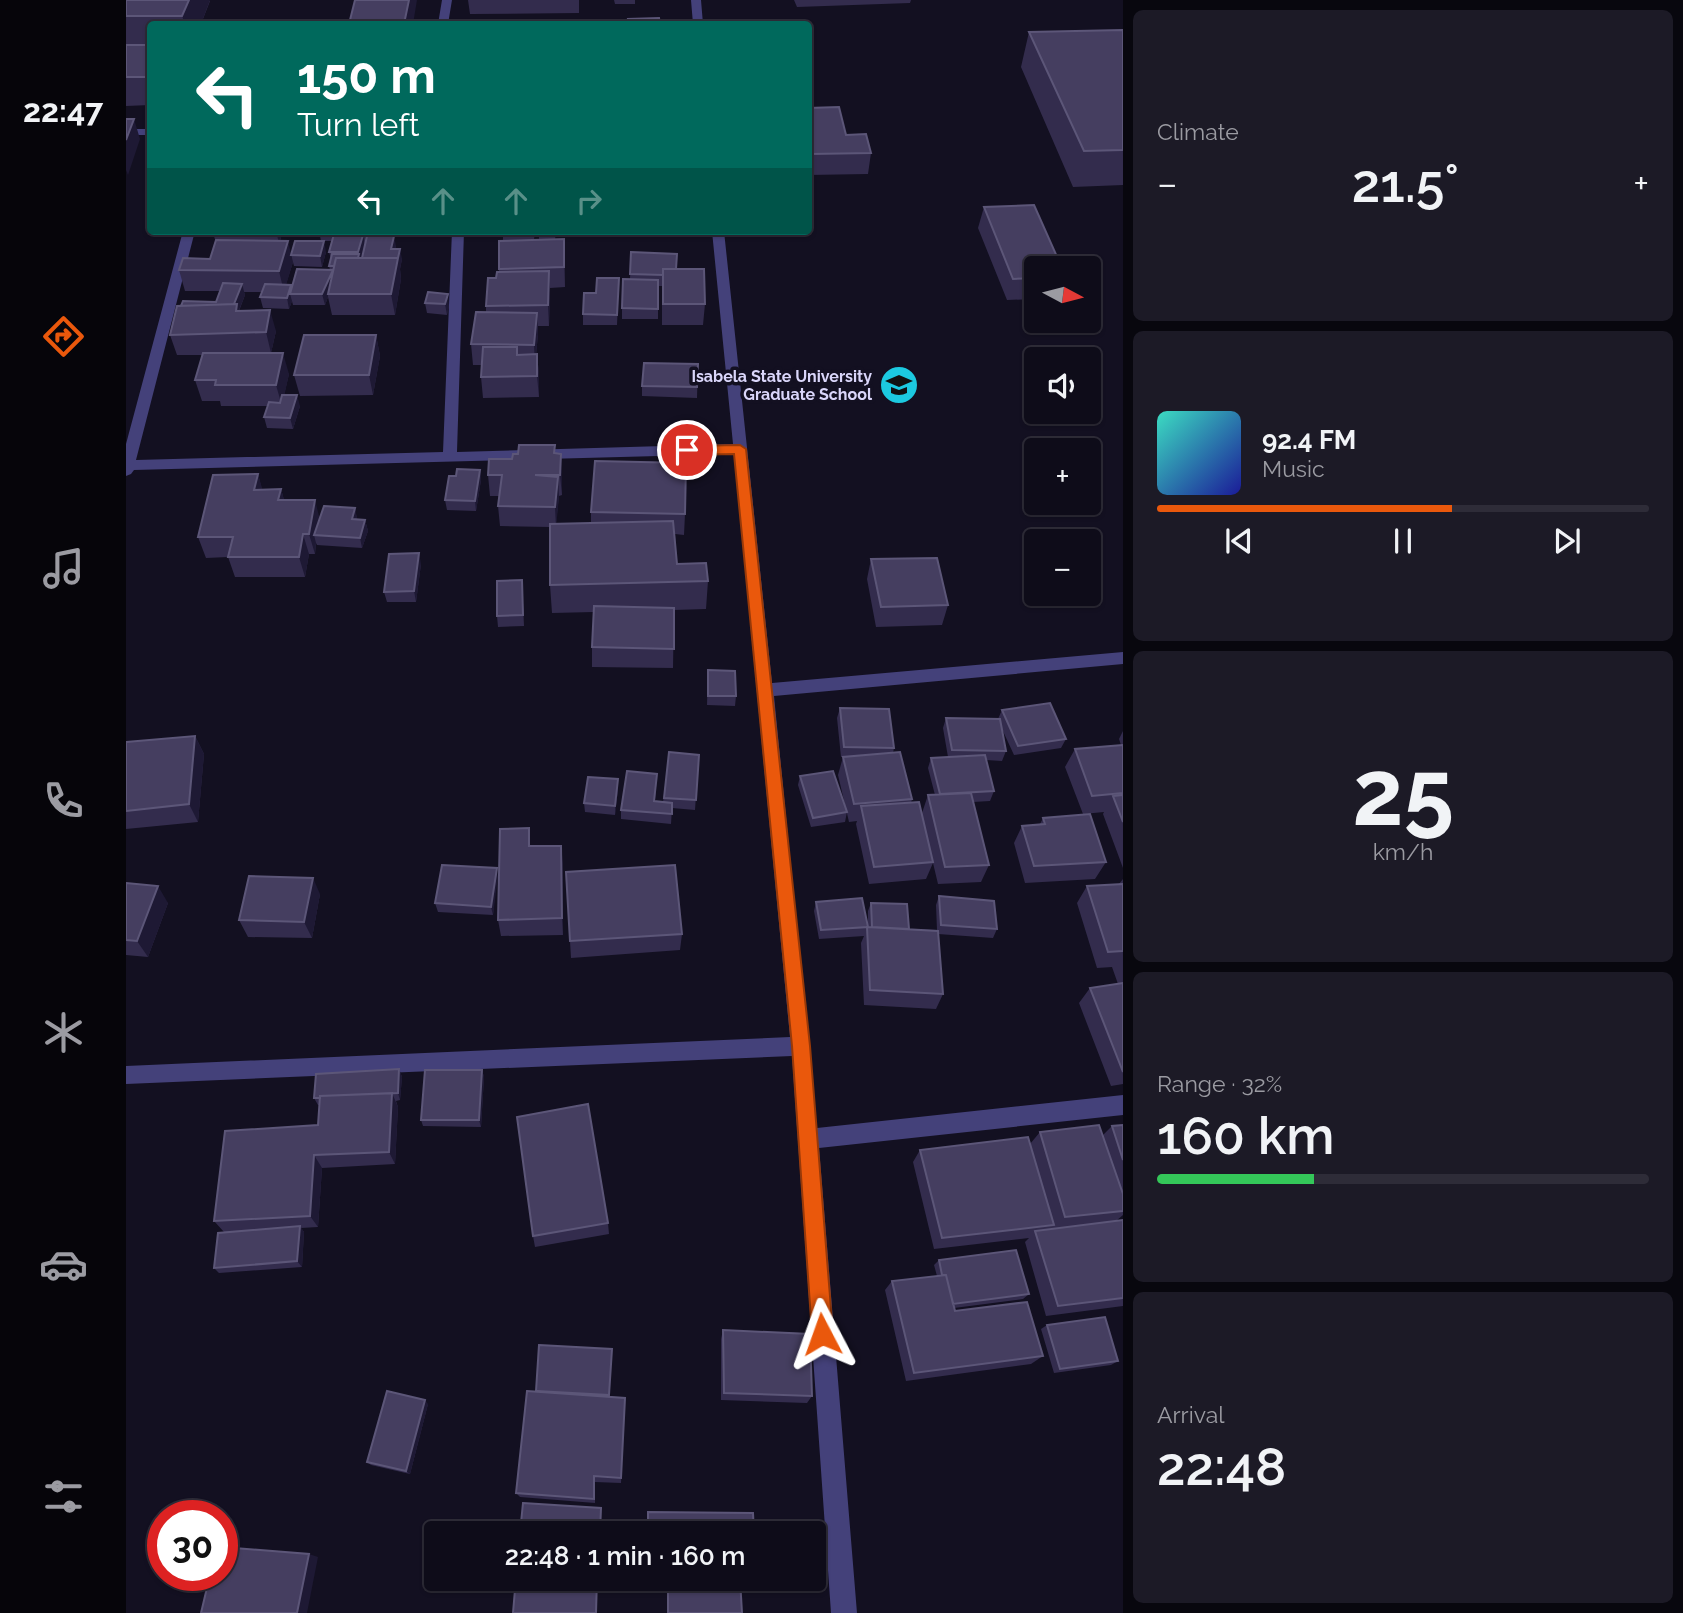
<!DOCTYPE html>
<meta charset="utf-8">
<style>
:root{--surface:#0e0c19;--page:#1c1a26;--text:#f1f3f6;--muted:#9b9ba2;--line:#2e2c38;--accent:#ea580c}
body{margin:0;font-family:Raleway,sans-serif;background:var(--page);color:var(--text);height:100vh;display:flex;flex-direction:column;font-size:26px;white-space:nowrap}
*{box-sizing:border-box;margin:0}
p{font-size:23px;color:var(--muted)}
.icon{flex:none;width:38px;height:38px;fill:none;stroke:currentColor;stroke-width:2;stroke-linecap:round;stroke-linejoin:round}
.map{position:relative;flex:1;overflow:hidden}
.side{display:flex;flex-direction:column;gap:10px;padding:10px;background:#08070e;width:560px}
.side>*{flex:none}
.banner{position:absolute;left:21px;top:21px;width:665px;height:214px;border-radius:7px;box-shadow:0 2px 5px #0004,0 0 0 2px var(--line);background:#00695c;color:#fff;overflow:hidden}
.needle{width:46px;rotate:97deg}
.controls{position:absolute;left:898px;top:256px;display:grid;gap:14px}
.controls a{display:grid;place-items:center;width:77px;height:77px;border-radius:7px;background:var(--surface);box-shadow:0 2px 5px #0004,0 0 0 2px var(--line);font-size:35px}
.speed{position:absolute;left:21px;top:1500px;display:flex;gap:14px;font-size:35px;font-weight:700;text-align:center}
.speed>*{display:grid;place-content:center;width:91px;height:91px;border-radius:50%;background:var(--surface);box-shadow:0 2px 5px #0004,0 0 0 2px var(--line);line-height:1}
.speed .limit{border:10px solid #d22;background:#fff;color:#111}
.pin{position:absolute;display:grid;place-items:center;width:60px;height:60px;color:#fff;margin:-30px;border:4px solid #fff;border-radius:50%;box-shadow:0 2px 7px #0007}
.me{position:absolute;width:77px;margin:-38px;rotate:356deg;stroke-linejoin:round;filter:drop-shadow(0 0 5px #0008)}
.turn{display:flex;align-items:center;gap:24px;height:147px;padding:0 35px;font-size:32px}
.turn .icon{width:91px;height:91px;stroke-width:2.5}
.turn b{display:block;font-size:49px;line-height:60px}
.lanes{display:flex;align-items:center;height:66px;padding:0 35px;background:#0003;justify-content:center;gap:35px;direction:ltr}
.lanes .off{opacity:.35}
.big{font-size:52px;font-weight:600;line-height:1.1}
.side .card{flex:1;display:flex;flex-direction:column;justify-content:center;gap:10px;min-width:0;padding:0 24px;border-radius:10px;background:var(--page)}
.side .dial{align-items:center;gap:0}
.dial b{font-size:91px;line-height:1}
.song{display:flex;align-items:center;gap:21px}
.cover{width:84px;height:84px;border-radius:10px;background:linear-gradient(135deg,hsl(170 70% 55%),hsl(240 70% 35%))}
.played{height:7px;border-radius:4px;background:linear-gradient(90deg,var(--accent) 60%,var(--line) 60%)}
.keys{display:flex;justify-content:space-around;direction:ltr}
.heat{display:flex;justify-content:space-between;align-items:center;font-size:38px;direction:ltr}
.charge{height:10px;border-radius:5px;background:linear-gradient(90deg,#34c759 32%,var(--line) 0)}
.trip{position:absolute;left:298px;top:1521px;width:402px;height:70px;border-radius:7px;background:var(--surface);box-shadow:0 2px 5px #0004,0 0 0 2px var(--line);font-weight:600;line-height:70px;text-align:center}
main{display:flex;flex:1;min-height:0}
.tab-bar{display:flex;flex-direction:column;width:126px;justify-content:space-around;align-items:center;background:#06050a;color:var(--muted)}
.tab-bar .icon{width:49px;height:49px}
.tab-bar .selected{color:var(--accent)}
.tab-bar b{font-size:32px;color:var(--text)}
.map>svg:first-child{display:block}
.lines{fill:none;stroke-linecap:round;stroke-linejoin:round}
.minor{fill:#44417a;fill-rule:evenodd}
.wall{fill:#332c4d}
.shaded-wall{fill:#1e1934}
.building{fill:#453e60;stroke:#5c5678;stroke-width:2}
.route{fill:#ea580c;stroke:#983908;stroke-width:2}
.labels{text-anchor:middle;dominant-baseline:central;stroke-width:7;stroke-linejoin:round;paint-order:stroke}
.far-poi-label{font-size:16px;font-weight:bold;fill:#dad6fa;stroke:#131021;text-anchor:end}
</style>
<main>
<nav class="tab-bar">
<b>22:47</b>
<svg class="icon selected" aria-label="directions" viewBox="0 0 24 24"><path d="M12 3l9 9-9 9-9-9zM9 14v-3h6M13 9l2 2-2 2"/></svg>
<svg class="icon" aria-label="music" viewBox="0 0 24 24"><path d="M9 18V5l10-2v13"/><circle cx="6" cy="18" r="3"/><circle cx="16" cy="16" r="3"/></svg>
<svg class="icon" aria-label="phone" viewBox="0 0 24 24"><path d="M5 4h4l2 5-3 2q2 4 5 5l2-3 5 2v4C11 20 4 13 5 4z"/></svg>
<svg class="icon" aria-label="climate" viewBox="0 0 24 24"><path d="M12 3v18M4 7l16 10M4 17L20 7"/></svg>
<svg class="icon" aria-label="car" viewBox="0 0 24 24"><path d="M5 17H2v-5l4-1 3-4h7l3 4 3 1v5h-3M9 17h6M6 11h13"/><circle cx="7" cy="17" r="2"/><circle cx="17" cy="17" r="2"/></svg>
<svg class="icon" aria-label="filters" viewBox="0 0 24 24"><path d="M4 7h16M4 17h16"/><circle cx="9" cy="7" r="2"/><circle cx="15" cy="17" r="2"/></svg>
</nav>
<div class="map">
<svg width="997" height="1613" viewBox="0 0 997 1613">
<rect width="100%" height="100%" fill="#131021"/>
<g class="lines">
<path class="minor" d="M316,0H326L322,24H312Z
M565,0H575L577,24H567Z
M0,129H24V135H0Z
M57,231H69L10,460L317,452L326,231H338L331,452L607,444L586,231H598L646,683L997,652V664L648,696L691,1128L997,1095V1115L693,1148L731,1613H705L666,1056L0,1084V1066L664,1037L608,454L8,470L5,474L0,476V444Z"/>
</g>
<path class="wall" d="M0,0L84,1L75,24H24V105L0,106Z
M342,0H453V13L344,14Z
M488,0H509V4H489Z
M668,0H785L784,3L671,7Z
M997,30V185L947,187L895,67L903,32Z
M682,108L745,153L742,174L682,175Z
M858,207L910,268V299L881,300L852,228Z
M86,231H157L154,241L165,255L200,252L196,267L168,266L167,262L160,284L166,288L204,270L203,266L205,259L203,252L207,241H195L193,231H260V236L270,246L269,249L276,259L274,269L275,279L269,315H206L202,297L199,305H167L166,301L163,309L137,308L134,297L136,292H118L119,295L113,311L150,331L145,353L163,374L158,395L174,406L167,429L141,428L138,417L142,406H95L94,401H76L69,380L76,355H51L44,335L90,302L94,291H59L53,270L84,259L90,242Z
M377,231H409L408,240H413V231H430L429,240L438,239L439,287L424,288L423,326H412V334L410,355L411,354L413,375V397L357,398L355,377L356,365H347L345,344L360,312V306L373,272V241H377Z
M505,252L550,269L579,304L577,325H536V286H532V319H496V308L504,279Z
M493,278L491,325H457V314L470,293Z
M302,292L323,305L321,315L301,313L299,303Z
M250,335L254,356L247,395L174,396L168,375Z
M572,364L571,398L516,396V386Z
M429,453L436,474V495L433,496L430,523H465V512L559,514L558,535L549,534L551,564L582,581L580,609L548,610L547,668L466,667V647L468,612L426,613L424,585V527L374,526L372,506L373,496H364L362,475L386,459Z
M354,470L355,480L350,511L321,510L319,500L330,476Z
M132,474L136,490L155,489L158,500L194,518L229,508L231,520H239L242,531L236,548L191,545L190,543L189,554H183L179,577H109L102,557L80,558L72,537Z
M745,559L822,605L816,625L750,627L741,579Z
M295,564L290,602H261L258,592Z
M396,580L398,626L372,627L371,616Z
M582,670L610,696L609,706L581,705Z
M714,708L768,748L767,753L786,799L785,803L796,813L802,795H809L802,768L805,758L822,757L817,728L820,718L872,719L876,710L940,739L935,748L888,755L876,729L880,751L876,761L860,760L868,791L864,801L847,802L863,865L855,882L812,884L807,863L800,879L743,884L730,824L731,821L723,822L712,775L717,757H715L711,718Z
M997,731V868L977,814L978,812L957,814L939,767L949,749L995,745L993,739Z
M69,736L78,754L72,822L0,829V742Z
M543,752L573,755L569,810L546,808L545,824L495,819V810L531,774L529,801L537,802Z
M674,776L721,812L719,822L685,827L672,785Z
M492,789L489,815L459,812L458,803Z
M917,818L980,862L969,879L899,883L888,843L896,826L914,824Z
M405,846L437,863V935L375,936L372,920Z
M371,868L367,915L312,912L309,903Z
M440,872L556,934L554,950L445,958Z
M997,879V1084L985,1086L953,1003L964,988L992,984L986,967L971,968L951,903L961,886L993,884Z
M0,883L42,903L22,957L0,955Z
M194,894L186,938L122,937L113,920Z
M813,896L871,929L867,938L812,934L817,994L810,1009L738,1005L735,943L738,936L693,939L688,911L690,902L742,927V911L745,903L783,929L811,930L810,905Z
M273,1069L276,1077L274,1100L270,1101L272,1107L269,1164L196,1168L192,1227L175,1228L178,1232L176,1267L93,1273L88,1268L98,1232L88,1221L192,1125L194,1105H192L188,1098Z
M356,1070L358,1077L355,1127L297,1126L295,1120Z
M997,1125V1215L990,1221L997,1220V1306L920,1316L899,1242L903,1238L808,1249L787,1162L794,1150L904,1144L914,1132L977,1135L986,1126Z
M482,1223L483,1234L409,1247L407,1236Z
M813,1260L903,1294L897,1299L828,1308L829,1311L917,1356L905,1364L780,1381L759,1290L766,1281L811,1276L808,1265Z
M921,1325L992,1361L985,1365L928,1373L915,1329Z
M597,1330L686,1396L681,1403L595,1400V1339Z
M486,1349L483,1397L499,1398L495,1483L469,1482V1503L394,1497L390,1493L410,1391Z
M302,1404L284,1474L245,1465L241,1462Z
M541,1578H630V1580L626,1582L615,1581L616,1613H541Z"/>
<path class="shaded-wall" d="M63,0H84L75,24H59L56,16Z
M283,0H291L287,24H278Z
M8,119L14,139L2,175L0,170V140Z
M150,231H157L153,243Z
M237,235L239,246L234,263L232,252Z
M268,236L270,246L267,259L265,249Z
M162,241L167,262L158,292L153,271Z
M198,241L200,252L196,267L194,256Z
M274,249L276,259L274,269L275,279L269,315L265,294Z
M207,270L202,294V297L199,305L196,294Z
M423,271L424,292L423,326L422,305Z
M116,284L119,295L113,310L117,325L107,308Z
M165,285L167,294H164L166,301L163,309L161,298Z
M322,294L323,305L321,315L319,304Z
M144,310L150,331L145,353L140,332Z
M411,313L412,334L409,366L408,345Z
M250,335L254,356L247,395L243,375Z
M157,353L163,374L156,406L150,385Z
M411,354L413,375V397L411,376Z
M171,395L174,406L167,429L164,418Z
M435,454L436,474V495L434,475Z
M354,470L355,480L350,511L349,501Z
M132,474L138,495L128,490Z
M432,477L433,497L430,528L429,507Z
M155,489L161,510L152,500Z
M189,500L194,520L188,535L190,543L189,554L183,534Z
M229,508L231,518L228,530L226,519Z
M239,520L242,531L236,548L234,538Z
M177,534L183,554L179,577L173,557Z
M293,553L295,564L290,602L288,591Z
M69,736L78,754L72,822L63,804Z
M492,779V789L489,815V806Z
M435,846L437,863V935L436,918Z
M371,868L372,877L367,915L365,907Z
M187,878L194,894L186,938L178,922Z
M32,886L42,903L22,957L11,941Z
M273,1069L276,1077L274,1100L272,1093Z
M356,1070L358,1077L355,1127L353,1120Z
M266,1093L272,1107L269,1164L263,1152Z
M188,1155L196,1168L192,1227L184,1216Z
M174,1226L178,1232L176,1267L171,1261Z
M299,1400L302,1404L284,1474L280,1471Z
M183,1554L192,1557L181,1613H171Z"/>
<path class="building" d="M0,0H63L56,16H0Z
M229,0H283L278,24H223Z
M533,18L534,24H503L502,19Z
M997,30V150L958,151L903,32Z
M0,45H24V77H0Z
M713,107L720,135L740,134L745,153L684,154L682,148V108Z
M0,119H8L0,140Z
M908,205L936,268H910V278L887,279L858,207Z
M208,234L237,235L232,252H203Z
M241,236H268L265,249H274L272,258H236Z
M438,239V267L373,269V241Z
M90,240L162,241L153,271L53,270L57,258L84,259Z
M169,241H198L194,256L165,255Z
M505,252L551,254L550,269H537V275L504,274Z
M206,254H233L232,258H210L208,266H203Z
M210,258H272L265,294H202Z
M171,269L207,270L196,294H164Z
M537,269H578L579,304H537Z
M423,271L422,305L360,306L362,278H370L371,272Z
M471,278H493L491,315L457,314L458,293H470Z
M497,279L532,280V309L496,308Z
M97,283L116,284L108,304L55,306L57,301L90,302Z
M139,284L165,285L161,298L134,297Z
M302,292L322,294L319,304L299,303Z
M111,304L110,311L144,310L140,332L44,335L51,306Z
M350,312L411,313L408,345L345,344Z
M178,335H250L243,375H168Z
M357,347H391V355L411,354V376L355,377Z
M77,353H157L150,385H89L90,380H69Z
M518,363L572,364L571,387L516,386Z
M156,395H171L164,418L138,417L143,402L154,403Z
M393,445H429L428,453L435,454L434,475H409L432,477L429,507L372,506L376,475H362L363,459H386L387,454H392Z
M469,461L560,463L559,514L465,512Z
M331,469L354,470L349,501L319,500L323,476H330Z
M132,474L128,490L155,489L152,500H189L183,534H177L173,557H102L107,537H72L87,475Z
M198,506L229,508L226,519L239,520L234,538L188,535Z
M547,521L551,564L580,563L582,581L424,585V524Z
M293,553L288,591L258,592L263,554Z
M811,558L822,605L755,607L745,559Z
M396,580L397,615L371,616V581Z
M468,606L548,608V649L466,647Z
M582,670L609,671L610,696H582Z
M924,703L940,739L892,746L876,710Z
M714,708L763,709L768,748L718,747Z
M820,718L874,719L880,751L826,750Z
M69,736L63,804L0,811V742Z
M997,745V793L966,796L949,749Z
M543,752L573,755L570,800L538,798Z
M774,752L786,799L728,804L717,757Z
M859,755L868,791L814,794L805,758Z
M501,771L531,774L528,801L546,803V814L495,810Z
M707,771L721,812L687,818L674,776Z
M462,777L492,779L489,806L458,803Z
M845,793L863,865L819,867L802,795Z
M997,795V822L987,796Z
M793,802L807,862L748,867L735,806Z
M964,814L980,862L908,866L896,826L919,824L917,818Z
M403,828V846H435L436,918L372,920L374,829Z
M316,865L371,868L365,907L309,903Z
M549,865L556,934L444,941L440,872Z
M123,876L187,878L178,922L113,920Z
M0,883L32,886L11,941L0,940Z
M997,884V951L982,952L961,886Z
M813,896L868,901L871,929L815,925Z
M736,898L742,927L695,930L690,902Z
M745,903L781,904L783,929L746,927Z
M741,927L812,931L817,994L744,990Z
M997,983V1072L964,988Z
M273,1069L272,1093L194,1096V1098H188L190,1074Z
M299,1070H356L353,1120H295Z
M266,1093L263,1152L188,1155L184,1216L88,1221L99,1131L192,1125L194,1096Z
M462,1104L482,1223L407,1236L391,1117Z
M973,1125L997,1194V1211L939,1217L914,1132Z
M997,1125V1160L986,1126Z
M902,1137L928,1225L816,1238L794,1150Z
M997,1220V1298L932,1306L909,1231Z
M174,1226L171,1261L88,1268L92,1233Z
M890,1250L903,1294L827,1304L820,1275H816L813,1260Z
M820,1275L829,1311L901,1302L917,1356L788,1373L766,1281Z
M979,1317L992,1361L934,1369L921,1325Z
M597,1330L684,1334L686,1396L598,1393Z
M413,1345L486,1349L483,1395L410,1391Z
M261,1391L299,1400L280,1471L241,1462Z
M401,1391L499,1398L495,1478L468,1476V1499L390,1493Z
M397,1503L475,1508L474,1533H394Z
M522,1512L627,1513L628,1533H522Z
M96,1547L183,1554L171,1613H75L84,1575H96Z
M390,1578H471L470,1613H387Z
M542,1578H630V1580L614,1579L616,1613H542Z"/>
<path class="route" d="M614,445L620,449L684,1046L707,1334L704,1341L696,1344L689,1341L686,1334L666,1046L608,454L561,455L555,450L561,446Z"/>
<defs>
<symbol id="university-disc" viewBox="-11 -11 22 22"><circle r="9.5" fill="#1cc9e0" stroke="#131021"/><path d="M0-5L7-2L0 1L-7-2ZM-4 1L0 2.5L4 1V4Q0 6-4 4Z" fill="#111"/></symbol>
</defs>
<g fill-rule="evenodd">
<use href="#university-disc" x="751" y="363" width="44" height="44"/>
</g>
<g class="labels">
<g class="far-poi-label">
<text x="746" y="376">Isabela State University<tspan x="746" dy="18">Graduate School</tspan></text>
</g>
</g>
</svg>
<div class="controls">
<a><svg class="needle" viewBox="-14 -14 28 28"><path d="M0-13l5 13h-10z" fill="#e53935"/><path d="M0 13l5-13h-10z" fill="#9b9ba2"/></svg></a>
<a><svg class="icon" aria-label="sound" viewBox="0 0 24 24"><path d="M4 9h4l5-4v14l-5-4H4zM17 9q2 3 0 6"/></svg></a>
<a>+</a>
<a>−</a>
</div>
<div class="speed"><div class="limit">30</div></div>
<div class="pin" style="left:561px;top:450px;background:#d93025"><svg class="icon" aria-label="arrive" viewBox="0 0 24 24"><path d="M6 21V4h12l-3 4 3 4H6"/></svg></div>
<svg class="me" style="left:696px;top:1334px" viewBox="-20 -20 40 40"><path d="M0-17L14 15 0 8-14 15z" fill="#ea580c" stroke="#fff" stroke-width="4"/></svg>
<div class="trip">22:48 · 1 min · 160 m</div>
<div class="banner">
<div class="turn"><svg class="icon" aria-label="left" viewBox="0 0 24 24"><path d="M17 20v-9H6M10 6l-5 5 5 5"/></svg><div><b>150 m</b>Turn left</div></div>
<div class="lanes"><svg class="icon" aria-label="left" viewBox="0 0 24 24"><path d="M17 20v-9H6M10 6l-5 5 5 5"/></svg><svg class="icon off" aria-label="ahead" viewBox="0 0 24 24"><path d="M12 20V5M6 11l6-6 6 6"/></svg><svg class="icon off" aria-label="ahead" viewBox="0 0 24 24"><path d="M12 20V5M6 11l6-6 6 6"/></svg><svg class="icon off" aria-label="right" viewBox="0 0 24 24"><path d="M7 20v-9h11M14 6l5 5-5 5"/></svg></div>
</div>
</div>
<section class="side">
<div class="card"><p>Climate</p>
<div class="heat"><a>−</a><b class="big">21.5°</b><a>+</a></div>
</div>
<div class="card">
<div class="song"><i class="cover"></i><div><b>92.4 FM</b><p>Music</p></div></div>
<div class="played"></div>
<div class="keys"><svg class="icon" aria-label="previous" viewBox="0 0 24 24"><path d="M18 5L8 12l10 7zM5 5v14"/></svg><svg class="icon" aria-label="pause" viewBox="0 0 24 24"><path d="M8 5v14M16 5v14"/></svg><svg class="icon" aria-label="next" viewBox="0 0 24 24"><path d="M6 5l10 7-10 7zM19 5v14"/></svg></div>
</div>
<div class="card dial"><b>25</b><p>km/h</p></div>
<div class="card"><p>Range · 32%</p><b class="big">160 km</b><div class="charge"></div></div>
<div class="card"><p>Arrival</p><b class="big">22:48</b></div>
</section>
</main>
